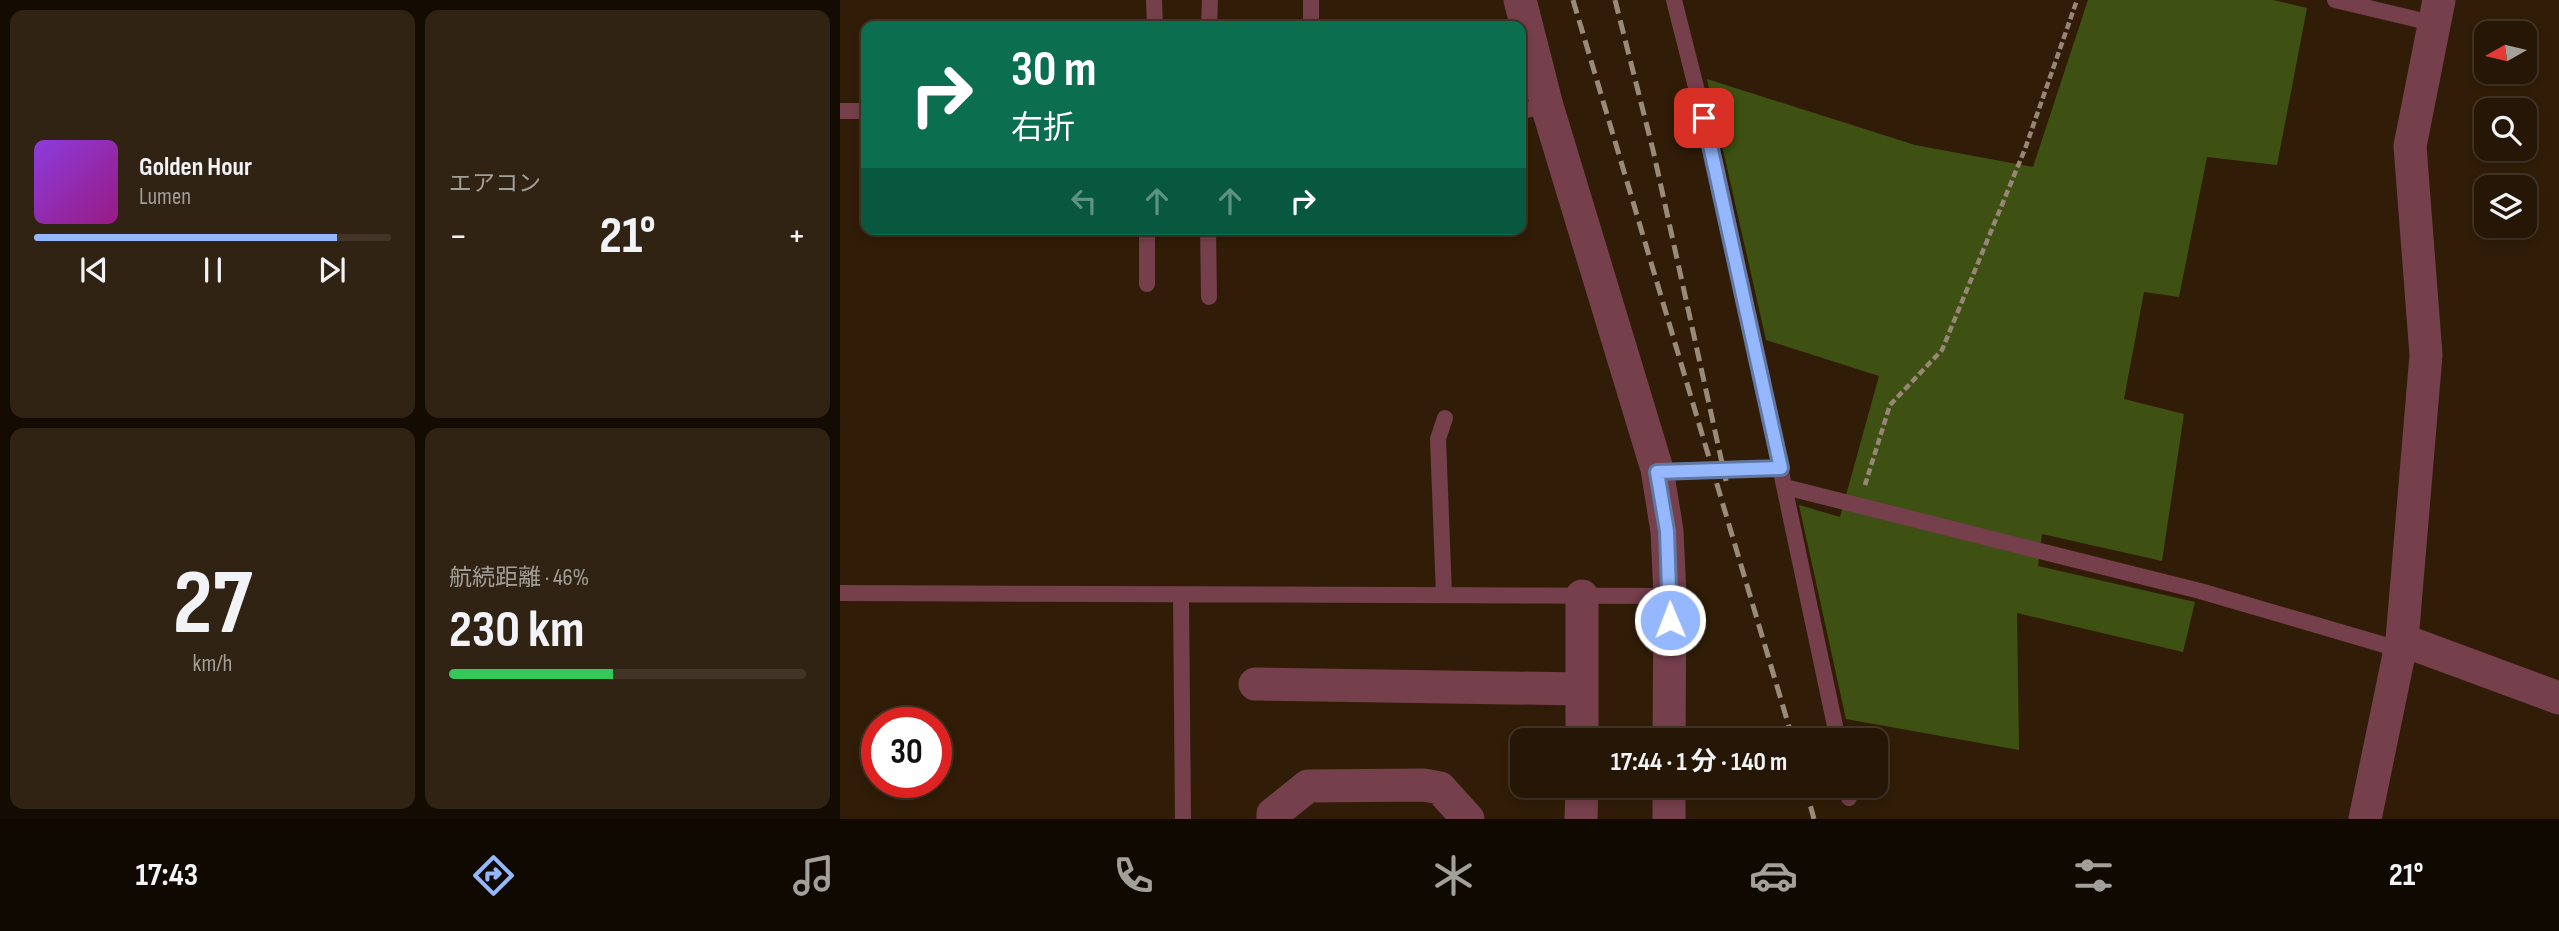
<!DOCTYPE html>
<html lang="ja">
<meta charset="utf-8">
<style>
:root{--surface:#251605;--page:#312313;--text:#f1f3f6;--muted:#a39f9a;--line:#423527;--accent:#95b7fd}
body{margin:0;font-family:"Sofia Sans Condensed","Noto Sans JP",sans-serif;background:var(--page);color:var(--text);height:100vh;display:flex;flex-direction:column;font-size:26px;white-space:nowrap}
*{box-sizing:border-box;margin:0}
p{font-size:23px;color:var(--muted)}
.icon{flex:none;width:38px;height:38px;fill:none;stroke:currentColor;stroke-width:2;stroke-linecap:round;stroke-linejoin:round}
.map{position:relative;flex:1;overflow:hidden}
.details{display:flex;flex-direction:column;gap:10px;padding:10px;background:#140c03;width:840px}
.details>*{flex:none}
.hud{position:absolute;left:21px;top:21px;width:665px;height:214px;border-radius:14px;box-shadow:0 4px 10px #0003,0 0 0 2px var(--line);background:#0b6e4f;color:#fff;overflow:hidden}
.needle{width:46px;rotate:262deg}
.tools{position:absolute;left:1634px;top:21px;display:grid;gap:14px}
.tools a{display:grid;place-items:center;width:63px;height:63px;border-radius:14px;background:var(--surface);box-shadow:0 4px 10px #0003,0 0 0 2px var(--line);font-size:35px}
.speed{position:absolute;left:21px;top:707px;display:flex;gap:14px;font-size:35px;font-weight:700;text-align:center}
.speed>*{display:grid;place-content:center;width:91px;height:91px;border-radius:50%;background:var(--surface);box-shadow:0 4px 10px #0003,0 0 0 2px var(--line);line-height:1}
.speed .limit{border:10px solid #d22;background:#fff;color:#111}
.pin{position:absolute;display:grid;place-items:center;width:60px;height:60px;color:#fff;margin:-30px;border-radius:14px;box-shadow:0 4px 10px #0006}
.me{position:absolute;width:77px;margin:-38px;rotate:359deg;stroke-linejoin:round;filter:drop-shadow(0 0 5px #0008)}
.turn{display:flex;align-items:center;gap:24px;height:147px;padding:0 35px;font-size:32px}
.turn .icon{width:91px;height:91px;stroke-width:2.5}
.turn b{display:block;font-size:49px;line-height:60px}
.lanes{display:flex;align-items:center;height:66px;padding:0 35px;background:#0003;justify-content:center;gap:35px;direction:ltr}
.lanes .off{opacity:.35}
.big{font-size:52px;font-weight:700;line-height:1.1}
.details .widget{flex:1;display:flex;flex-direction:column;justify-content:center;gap:10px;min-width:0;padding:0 24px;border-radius:14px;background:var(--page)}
.details .dial{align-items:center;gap:0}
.dial b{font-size:91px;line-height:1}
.song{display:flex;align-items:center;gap:21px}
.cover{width:84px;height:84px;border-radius:10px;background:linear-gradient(135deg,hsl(270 70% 55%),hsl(310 70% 35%))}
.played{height:7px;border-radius:4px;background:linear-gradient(90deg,var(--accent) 85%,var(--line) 85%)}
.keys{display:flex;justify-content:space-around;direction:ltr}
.heat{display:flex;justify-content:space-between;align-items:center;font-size:38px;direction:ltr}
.charge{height:10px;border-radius:5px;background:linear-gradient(90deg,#34c759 46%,var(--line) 0)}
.details .tiles{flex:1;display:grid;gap:10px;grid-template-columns:repeat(2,1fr)}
.trip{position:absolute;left:670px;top:728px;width:378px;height:70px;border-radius:14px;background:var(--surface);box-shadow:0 4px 10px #0003,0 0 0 2px var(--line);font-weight:700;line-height:70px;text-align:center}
.tab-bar{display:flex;height:112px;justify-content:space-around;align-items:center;background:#0f0902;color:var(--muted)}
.tab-bar .icon{width:49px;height:49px}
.tab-bar .active{color:var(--accent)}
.tab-bar b{font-size:32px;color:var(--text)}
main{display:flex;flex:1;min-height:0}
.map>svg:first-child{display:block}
.forest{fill:#3e5112}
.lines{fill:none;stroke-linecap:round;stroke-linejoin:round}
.path{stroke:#978675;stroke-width:4.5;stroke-dasharray:7 3.5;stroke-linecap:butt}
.lane{stroke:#753f4c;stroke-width:16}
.street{stroke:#753f4c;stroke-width:33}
.rail{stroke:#9a8a79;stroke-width:5;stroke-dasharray:14 7;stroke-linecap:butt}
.route-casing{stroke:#6177a4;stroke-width:18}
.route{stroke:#95b7fd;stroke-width:12}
</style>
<main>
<section class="details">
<div class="tiles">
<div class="widget">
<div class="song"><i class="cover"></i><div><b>Golden Hour</b><p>Lumen</p></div></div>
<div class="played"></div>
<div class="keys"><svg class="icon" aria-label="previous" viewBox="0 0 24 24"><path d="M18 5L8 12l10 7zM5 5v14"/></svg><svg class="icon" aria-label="pause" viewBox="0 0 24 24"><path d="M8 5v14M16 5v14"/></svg><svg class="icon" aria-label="next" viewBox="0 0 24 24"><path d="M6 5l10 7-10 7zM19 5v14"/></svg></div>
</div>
<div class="widget"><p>エアコン</p>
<div class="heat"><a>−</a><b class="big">21°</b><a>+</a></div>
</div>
<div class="widget dial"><b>27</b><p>km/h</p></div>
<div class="widget"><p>航続距離 · 46%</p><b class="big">230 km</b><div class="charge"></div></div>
</div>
</section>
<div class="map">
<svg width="1719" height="819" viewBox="0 0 1719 819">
<rect width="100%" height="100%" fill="#311d07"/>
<path class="forest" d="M1248,0H1433L1467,8L1437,165L1367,157L1339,297L1304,292L1284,399L1344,414L1322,561L1202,534L1198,566L1355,602L1343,652L1177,613L1179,750L1006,719L959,505L1000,517L1039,376L926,340L867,79L1075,145L1193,167Z"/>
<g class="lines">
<path class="path" d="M1025,485L1050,405L1102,350L1185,149L1237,0"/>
<path class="lane" d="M314,0L315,26
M834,0L876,166L998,740
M1495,0L1596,24
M369,26L370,0
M471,26V0
M0,111H26
M681,111L707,106
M307,229V284
M368,229L369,297
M817,472L941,468
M945,487L1360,591L1548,646L1562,640
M0,593L830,596
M341,595L343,819
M604,595L598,439L605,418
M1007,786L1009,798"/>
<path class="street" d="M680,0L707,106L817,469L827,531L830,596L829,740
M1562,640L1719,698
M415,684L742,689
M742,740V596
M433,819V814L468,786L584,785L600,788L628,819
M741,819L742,786
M829,819V786
M1525,819L1562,640L1586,355L1570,146L1599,0"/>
<path class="rail" d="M733,0L953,740
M775,0L813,150L886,481
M965,786L974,819"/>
</g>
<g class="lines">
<defs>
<path id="route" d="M830,620L827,531L817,472L941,468L864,118"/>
</defs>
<use href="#route" class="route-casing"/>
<use href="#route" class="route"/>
</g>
</svg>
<div class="tools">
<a><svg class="needle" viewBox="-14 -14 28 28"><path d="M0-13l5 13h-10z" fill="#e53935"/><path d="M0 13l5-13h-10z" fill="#a39f9a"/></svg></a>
<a><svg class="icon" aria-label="search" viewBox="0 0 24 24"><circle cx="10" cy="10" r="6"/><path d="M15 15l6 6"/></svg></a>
<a><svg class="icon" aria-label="layers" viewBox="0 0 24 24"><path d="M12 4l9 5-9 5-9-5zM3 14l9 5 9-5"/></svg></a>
</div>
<div class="speed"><div class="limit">30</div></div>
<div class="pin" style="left:864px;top:118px;background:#d93025"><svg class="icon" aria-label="arrive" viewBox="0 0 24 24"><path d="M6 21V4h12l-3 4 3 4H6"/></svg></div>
<svg class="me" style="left:830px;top:620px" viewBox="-20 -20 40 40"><circle r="17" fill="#95b7fd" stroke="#fff" stroke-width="3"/><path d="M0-11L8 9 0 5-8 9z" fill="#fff"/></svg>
<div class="trip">17:44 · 1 分 · 140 m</div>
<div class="hud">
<div class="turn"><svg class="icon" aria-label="right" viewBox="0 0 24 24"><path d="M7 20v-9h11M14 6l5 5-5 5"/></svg><div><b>30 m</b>右折</div></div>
<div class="lanes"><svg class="icon off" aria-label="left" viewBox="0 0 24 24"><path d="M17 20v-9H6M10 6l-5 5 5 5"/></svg><svg class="icon off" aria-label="ahead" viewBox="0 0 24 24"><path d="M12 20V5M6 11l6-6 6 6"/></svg><svg class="icon off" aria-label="ahead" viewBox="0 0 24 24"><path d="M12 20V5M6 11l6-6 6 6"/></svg><svg class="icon" aria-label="right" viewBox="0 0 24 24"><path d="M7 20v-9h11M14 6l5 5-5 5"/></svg></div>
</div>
</div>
</main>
<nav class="tab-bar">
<b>17:43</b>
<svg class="icon active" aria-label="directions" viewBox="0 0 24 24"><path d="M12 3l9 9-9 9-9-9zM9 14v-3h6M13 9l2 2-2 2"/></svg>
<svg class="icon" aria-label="music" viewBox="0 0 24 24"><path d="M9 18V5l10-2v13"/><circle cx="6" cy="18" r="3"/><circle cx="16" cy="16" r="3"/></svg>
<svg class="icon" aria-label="phone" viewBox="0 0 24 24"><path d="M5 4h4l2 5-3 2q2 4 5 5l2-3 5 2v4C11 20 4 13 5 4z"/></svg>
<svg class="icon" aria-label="climate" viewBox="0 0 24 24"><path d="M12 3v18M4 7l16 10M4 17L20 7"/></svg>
<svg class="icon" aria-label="car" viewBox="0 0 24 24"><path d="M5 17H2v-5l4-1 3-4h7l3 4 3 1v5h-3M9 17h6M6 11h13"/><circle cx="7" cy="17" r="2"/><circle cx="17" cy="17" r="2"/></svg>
<svg class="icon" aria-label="filters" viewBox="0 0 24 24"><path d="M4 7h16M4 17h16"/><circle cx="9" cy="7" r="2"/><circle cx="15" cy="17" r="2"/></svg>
<b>21°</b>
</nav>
